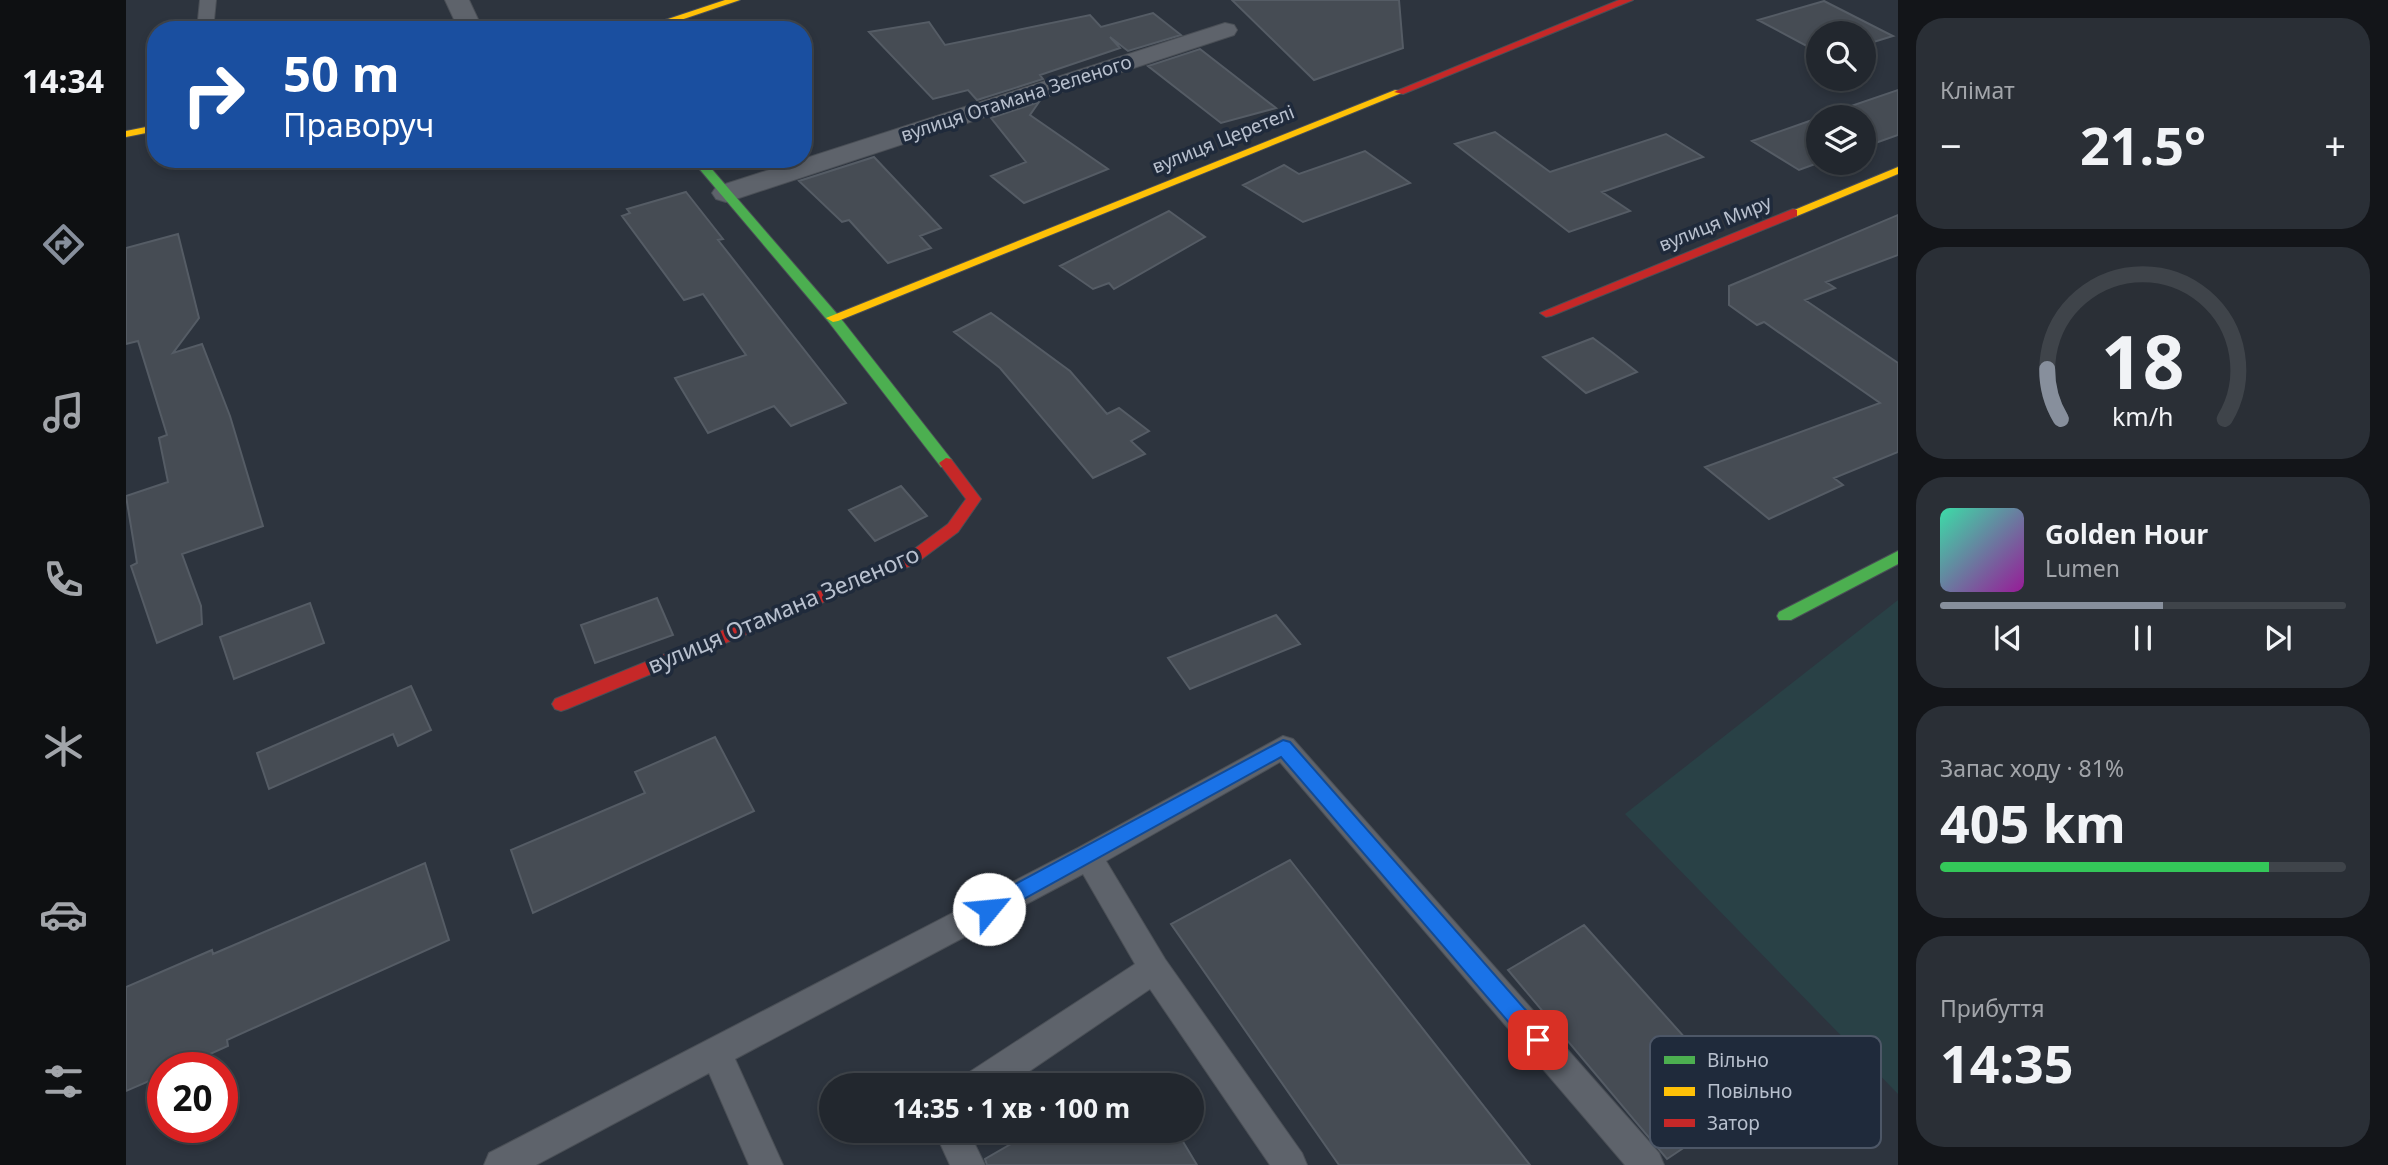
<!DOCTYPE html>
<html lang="uk">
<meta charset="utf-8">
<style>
:root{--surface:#22272e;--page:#2a2f36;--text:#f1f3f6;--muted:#a2a5aa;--line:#3f444a;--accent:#878f9c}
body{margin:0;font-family:"Noto Sans",sans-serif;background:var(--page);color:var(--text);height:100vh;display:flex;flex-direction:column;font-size:26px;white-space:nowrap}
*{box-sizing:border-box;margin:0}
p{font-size:23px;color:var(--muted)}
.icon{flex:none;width:38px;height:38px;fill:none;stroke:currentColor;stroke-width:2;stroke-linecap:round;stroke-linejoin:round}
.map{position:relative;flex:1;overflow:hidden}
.details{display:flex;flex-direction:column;gap:18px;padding:18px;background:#131519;width:490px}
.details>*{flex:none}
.top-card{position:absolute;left:21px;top:21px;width:665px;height:147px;border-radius:28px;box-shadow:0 4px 10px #0003,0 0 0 2px var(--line);background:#1a4fa0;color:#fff;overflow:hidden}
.buttons{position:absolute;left:1680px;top:21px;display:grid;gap:14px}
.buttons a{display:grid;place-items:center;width:70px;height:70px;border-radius:50%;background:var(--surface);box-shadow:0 4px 10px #0003,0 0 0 2px var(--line);font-size:35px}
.speed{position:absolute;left:21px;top:1052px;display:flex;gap:14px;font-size:35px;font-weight:700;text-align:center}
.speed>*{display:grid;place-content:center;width:91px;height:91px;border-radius:50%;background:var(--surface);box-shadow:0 4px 10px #0003,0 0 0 2px var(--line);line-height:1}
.speed .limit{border:10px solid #d22;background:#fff;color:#111}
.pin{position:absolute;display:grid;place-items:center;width:60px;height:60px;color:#fff;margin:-30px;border-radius:14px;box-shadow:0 4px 10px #0006}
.me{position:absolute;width:77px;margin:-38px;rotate:62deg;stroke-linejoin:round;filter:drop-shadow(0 0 5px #0008)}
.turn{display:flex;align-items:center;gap:24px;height:147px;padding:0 21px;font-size:32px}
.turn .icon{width:91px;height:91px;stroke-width:2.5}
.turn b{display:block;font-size:49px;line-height:60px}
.big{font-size:52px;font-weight:700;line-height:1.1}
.details .widget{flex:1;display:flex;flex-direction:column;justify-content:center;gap:10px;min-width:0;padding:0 24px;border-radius:28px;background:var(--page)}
.details .dial{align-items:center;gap:0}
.dial svg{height:182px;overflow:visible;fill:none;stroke:var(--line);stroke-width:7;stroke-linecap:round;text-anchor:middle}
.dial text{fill:var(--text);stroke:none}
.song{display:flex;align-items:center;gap:21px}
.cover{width:84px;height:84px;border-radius:10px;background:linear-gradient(135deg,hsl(160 70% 55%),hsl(300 70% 35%))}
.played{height:7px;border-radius:4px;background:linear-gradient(90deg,var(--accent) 55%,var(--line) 55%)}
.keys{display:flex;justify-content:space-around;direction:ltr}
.heat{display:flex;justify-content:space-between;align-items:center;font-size:38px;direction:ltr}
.charge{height:10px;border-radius:5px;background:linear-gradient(90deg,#34c759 81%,var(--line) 0)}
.trip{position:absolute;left:693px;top:1073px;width:385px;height:70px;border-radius:35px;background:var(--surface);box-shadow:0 4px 10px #0003,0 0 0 2px var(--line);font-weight:700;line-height:70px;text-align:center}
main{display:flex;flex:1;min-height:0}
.dock{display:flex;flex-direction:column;width:126px;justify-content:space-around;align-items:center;background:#0e1012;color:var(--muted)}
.dock .icon{width:49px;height:49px}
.dock .selected{color:var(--accent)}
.dock b{font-size:32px;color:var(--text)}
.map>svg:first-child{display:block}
.green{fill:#294146}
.building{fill:#464c54;stroke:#555c65;stroke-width:2}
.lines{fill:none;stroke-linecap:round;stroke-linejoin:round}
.lane-casing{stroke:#4a4f56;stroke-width:2}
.street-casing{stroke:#4a4f56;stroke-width:2}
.fast-casing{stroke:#4a4f56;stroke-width:2}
.slow-casing{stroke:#4a4f56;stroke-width:2}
.jam-casing{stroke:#4a4f56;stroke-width:2}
.lane{fill:#5e636b;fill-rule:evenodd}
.street{fill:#5e636b;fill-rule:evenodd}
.fast{fill:#4caf50;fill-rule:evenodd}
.slow{fill:#ffc107;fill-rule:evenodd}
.jam{fill:#c62828;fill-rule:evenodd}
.route{fill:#1a73e8;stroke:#114b97;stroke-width:2}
.labels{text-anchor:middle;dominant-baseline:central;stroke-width:7;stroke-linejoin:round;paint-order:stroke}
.far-street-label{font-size:19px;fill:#b8c0ce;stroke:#1f2a3b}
.street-label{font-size:23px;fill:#b8c0ce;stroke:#1f2a3b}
.key{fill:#1f2a3b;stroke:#4d5767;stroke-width:2}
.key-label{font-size:19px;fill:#b8c0ce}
</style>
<main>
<nav class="dock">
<b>14:34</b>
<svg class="icon selected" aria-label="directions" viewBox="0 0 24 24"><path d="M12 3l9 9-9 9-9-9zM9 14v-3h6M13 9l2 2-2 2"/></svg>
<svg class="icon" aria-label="music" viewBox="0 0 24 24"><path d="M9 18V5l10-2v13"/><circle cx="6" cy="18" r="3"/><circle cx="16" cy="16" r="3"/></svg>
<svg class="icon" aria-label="phone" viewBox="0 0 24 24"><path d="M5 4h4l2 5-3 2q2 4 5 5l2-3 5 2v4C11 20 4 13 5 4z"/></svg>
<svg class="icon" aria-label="climate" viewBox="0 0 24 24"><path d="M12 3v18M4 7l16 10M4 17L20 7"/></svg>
<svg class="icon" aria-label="car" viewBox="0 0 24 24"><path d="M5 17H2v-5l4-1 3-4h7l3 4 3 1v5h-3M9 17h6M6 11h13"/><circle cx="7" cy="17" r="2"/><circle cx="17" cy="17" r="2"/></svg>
<svg class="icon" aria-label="filters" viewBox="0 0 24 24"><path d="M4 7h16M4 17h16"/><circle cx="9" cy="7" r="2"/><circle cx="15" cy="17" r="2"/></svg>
</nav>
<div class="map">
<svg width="1772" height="1165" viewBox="0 0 1772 1165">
<rect width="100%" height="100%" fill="#2d343e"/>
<path class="green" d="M1772,600V1094L1499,814Z"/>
<path class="building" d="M1106,0H1273L1277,48L1188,80Z
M1698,1L1767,36L1738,45V33H1692V52L1632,20Z
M1027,13L1055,35L1002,51L984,37L994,48L914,75L917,79L851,100L842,90L807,99L743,32L803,22L819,45L964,15L975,27Z
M1074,49L1150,108L1095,123L1022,66Z
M1772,90V135L1738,147V117H1693Z
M913,102L904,115L982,169L898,203L865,176L900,162L865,118Z
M1692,118V163L1673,170L1626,141Z
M1369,132L1424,172L1540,134L1577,157L1476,192L1504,211L1443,232L1329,144Z
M1239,151L1284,183L1177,222L1117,185L1158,165L1173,174Z
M748,157L815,228L794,236L805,248L762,263L723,220L716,222L673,181Z
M560,192L597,239L592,240L720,403L665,426L648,406L582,433L549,378L620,355L577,294L558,300L496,216L504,213L501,209Z
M1043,211L1079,237L988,289L983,283L967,289L934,266Z
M1772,215V255L1700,282L1709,288L1679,300L1772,363V452L1708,478L1717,485L1643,519L1579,467L1754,403L1638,322L1631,325L1603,305V286Z
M52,234L73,318L47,353L76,344L104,416L137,526L56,554L75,606L76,624L31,643L5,566L11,563L0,496L42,482L33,438L41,435L12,341L0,344V248Z
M865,313L944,371L981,414L993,408L1023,431L1005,441L1019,454L967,478L874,368L828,332Z
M1467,338L1487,353L1511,372L1460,393L1417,357Z
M775,486L801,516L749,541L723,510Z
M531,598L547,635L469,663L455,625Z
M184,603L198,643L108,679L94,637Z
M1150,615L1174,644L1064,689L1042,658Z
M285,686L305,730L272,746L267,734L143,789L131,753Z
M589,737L628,811L407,913L385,850L519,793L509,772Z
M1164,860L1404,1165H1213L1045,924Z
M299,863L323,940L101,1040L102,1046L53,1068H37V1075L0,1091V987L86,950L87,954Z
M1458,925L1620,1106L1541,1159L1382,970Z
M1014,1072L1022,1085H990Z
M909,1130H1050L1071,1165H861L859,1159Z"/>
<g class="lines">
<defs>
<path id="lane" d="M74,0H90L87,30H71Z
M1157,736L1167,739L1533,1153L1538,1165H1499L1154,762L980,861L1039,959L1176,1153L1181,1165H1144L1024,989L883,1085H838L842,1073L1009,964L957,874L609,1059L657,1165H623L583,1073L410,1165H358L363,1153L952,848Z
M808,1130H842L859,1165H824Z"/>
<path id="street" d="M319,0H343L357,30H333Z
M1099,23L1108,25L1111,30L1108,35L610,199L600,202L590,199L586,193L590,187Z"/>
<path id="fast" d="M565,159H577L712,315L825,459L827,463L825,467H815L702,321Z
M1772,551V564L1665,620H1653L1651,616L1653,612Z"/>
<path id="slow" d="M599,0H614L525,30H509Z
M1269,90L1278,92L712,321L707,322L700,318Z
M30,125V131L0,137V131Z
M1772,167V174L1671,216L1667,217L1661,213Z"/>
<path id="jam" d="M1493,0H1507L1277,94L1268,92Z
M1667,209L1671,210V216L1425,316L1420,317L1414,313Z
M820,458L825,459L855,499L832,532L789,564L441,709L435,711L429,709L426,704L429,699L779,556L822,524L840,499L813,463Z"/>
</defs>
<use href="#lane" class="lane-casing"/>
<use href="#street" class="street-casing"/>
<use href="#fast" class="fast-casing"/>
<use href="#slow" class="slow-casing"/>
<use href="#jam" class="jam-casing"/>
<use href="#lane" class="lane"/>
<use href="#street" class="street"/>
<use href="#fast" class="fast"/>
<use href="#slow" class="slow"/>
<use href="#jam" class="jam"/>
</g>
<path class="route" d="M1157,740L1164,742L1419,1032L1422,1040L1419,1047L1412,1050L1404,1047L1155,757L869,915L863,917L856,915L853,909L856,902Z"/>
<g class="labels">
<g class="far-street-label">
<text transform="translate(890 98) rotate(-18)">вулиця Отамана Зеленого</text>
<text transform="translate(1097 139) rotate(-22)">вулиця Церетелі</text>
<text transform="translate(1589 223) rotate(-22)">вулиця Миру</text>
</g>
<g class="street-label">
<text transform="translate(657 609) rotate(-23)">вулиця Отамана Зеленого</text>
</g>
</g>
<rect x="1524" y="1036" width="231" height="112" rx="10" class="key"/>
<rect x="1538" y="1056" width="31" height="8" fill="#4caf50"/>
<rect x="1538" y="1087" width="31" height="9" fill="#ffc107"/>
<rect x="1538" y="1119" width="31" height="8" fill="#c62828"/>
<g class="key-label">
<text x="1581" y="1067">Вільно</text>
<text x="1581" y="1098">Повільно</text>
<text x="1581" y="1130">Затор</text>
</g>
</svg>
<div class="buttons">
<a><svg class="icon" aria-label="search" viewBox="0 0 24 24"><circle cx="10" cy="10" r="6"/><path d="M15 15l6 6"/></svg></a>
<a><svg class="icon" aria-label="layers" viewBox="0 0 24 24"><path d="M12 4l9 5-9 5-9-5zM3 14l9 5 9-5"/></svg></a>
</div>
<div class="speed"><div class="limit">20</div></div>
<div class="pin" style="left:1412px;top:1040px;background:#d93025"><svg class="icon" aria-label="arrive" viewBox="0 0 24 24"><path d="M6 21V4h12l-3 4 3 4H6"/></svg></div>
<svg class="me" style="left:863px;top:909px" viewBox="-20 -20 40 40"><circle r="19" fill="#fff"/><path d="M0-13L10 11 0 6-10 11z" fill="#1a73e8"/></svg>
<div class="trip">14:35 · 1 хв · 100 m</div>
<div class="top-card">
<div class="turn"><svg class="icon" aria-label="right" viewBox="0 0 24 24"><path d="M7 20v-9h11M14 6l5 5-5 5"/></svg><div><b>50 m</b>Праворуч</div></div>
</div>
</div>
<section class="details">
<div class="widget"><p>Клімат</p>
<div class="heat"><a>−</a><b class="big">21.5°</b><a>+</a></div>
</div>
<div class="widget dial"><svg viewBox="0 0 100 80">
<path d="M14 69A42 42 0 1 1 86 69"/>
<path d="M14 69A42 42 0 0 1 8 47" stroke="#878f9c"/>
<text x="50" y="56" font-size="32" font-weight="700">18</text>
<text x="50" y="72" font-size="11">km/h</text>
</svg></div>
<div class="widget">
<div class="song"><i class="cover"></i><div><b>Golden Hour</b><p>Lumen</p></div></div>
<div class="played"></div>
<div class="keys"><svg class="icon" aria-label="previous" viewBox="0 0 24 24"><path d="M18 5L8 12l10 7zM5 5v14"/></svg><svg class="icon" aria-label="pause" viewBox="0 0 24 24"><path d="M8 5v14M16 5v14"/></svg><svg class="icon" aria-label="next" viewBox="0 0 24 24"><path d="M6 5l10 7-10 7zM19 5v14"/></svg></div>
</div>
<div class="widget"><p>Запас ходу · 81%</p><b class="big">405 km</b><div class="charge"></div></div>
<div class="widget"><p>Прибуття</p><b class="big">14:35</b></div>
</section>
</main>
